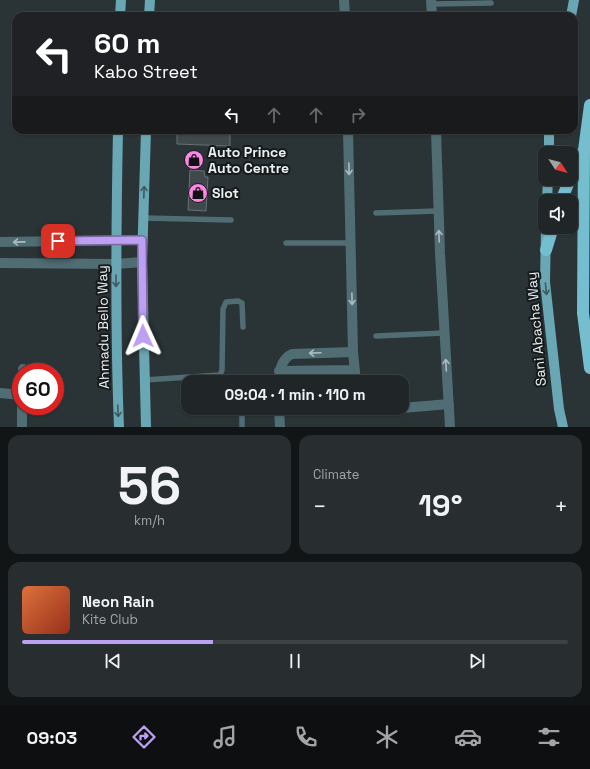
<!DOCTYPE html>
<meta charset="utf-8">
<style>
:root{--surface:#202628;--page:#282e30;--text:#f1f3f6;--muted:#a2a5a8;--line:#3d4345;--accent:#bca0f2}
body{margin:0;font-family:"Space Grotesk",sans-serif;background:var(--page);color:var(--text);height:100vh;display:flex;flex-direction:column;font-size:15px;white-space:nowrap}
*{box-sizing:border-box;margin:0}
p{font-size:13px;color:var(--muted)}
.icon{flex:none;width:22px;height:22px;fill:none;stroke:currentColor;stroke-width:2;stroke-linecap:round;stroke-linejoin:round}
.map{position:relative;height:427px;overflow:hidden}
.panel{display:flex;flex-direction:column;gap:8px;padding:8px;background:#121516;flex:1}
.panel>*{flex:none}
.banner{position:absolute;left:12px;top:12px;width:566px;height:122px;border-radius:12px;box-shadow:0 1px 3px #0004,0 0 0 1px var(--line);background:#202124;color:#fff;overflow:hidden}
.needle{width:26px;rotate:126deg}
.controls{position:absolute;left:538px;top:146px;display:grid;gap:8px}
.controls a{display:grid;place-items:center;width:40px;height:40px;border-radius:8px;background:var(--surface);box-shadow:0 1px 3px #0004,0 0 0 1px var(--line);font-size:20px}
.speed{position:absolute;left:12px;top:363px;display:flex;gap:8px;font-size:20px;font-weight:700;text-align:center}
.speed>*{display:grid;place-content:center;width:52px;height:52px;border-radius:50%;background:var(--surface);box-shadow:0 1px 3px #0004,0 0 0 1px var(--line);line-height:1}
.speed .limit{border:6px solid #d22;background:#fff;color:#111}
.pin{position:absolute;display:grid;place-items:center;width:34px;height:34px;color:#fff;margin:-17px;border-radius:8px;box-shadow:0 2px 6px #0006}
.me{position:absolute;width:44px;margin:-22px;rotate:359deg;stroke-linejoin:round;filter:drop-shadow(0 0 3px #0008)}
.turn{display:flex;align-items:center;gap:14px;height:84px;padding:0 16px;font-size:18px}
.turn .icon{width:52px;height:52px;stroke-width:2.5}
.turn b{display:block;font-size:28px;line-height:34px}
.lanes{display:flex;align-items:center;height:38px;padding:0 16px;background:#0003;justify-content:center;gap:20px;direction:ltr}
.lanes .off{opacity:.35}
.big{font-size:30px;font-weight:600;line-height:1.1}
.panel .tile{flex:1;display:flex;flex-direction:column;justify-content:center;gap:6px;min-width:0;padding:0 14px;border-radius:12px;background:var(--page)}
.panel .dial{align-items:center;gap:0}
.dial b{font-size:52px;line-height:1}
.song{display:flex;align-items:center;gap:12px}
.cover{width:48px;height:48px;border-radius:6px;background:linear-gradient(135deg,hsl(20 70% 55%),hsl(10 70% 35%))}
.played{height:4px;border-radius:2px;background:linear-gradient(90deg,var(--accent) 35%,var(--line) 35%)}
.keys{display:flex;justify-content:space-around;direction:ltr}
.heat{display:flex;justify-content:space-between;align-items:center;font-size:22px;direction:ltr}
.panel .tiles{flex:1;display:grid;gap:8px;grid-template-columns:1fr 1fr}
.tile:last-child{grid-column:span 2}
.trip{position:absolute;left:181px;top:375px;width:228px;height:40px;border-radius:12px;background:var(--surface);box-shadow:0 1px 3px #0004,0 0 0 1px var(--line);font-weight:600;line-height:40px;text-align:center}
.dock{display:flex;height:64px;justify-content:space-around;align-items:center;background:#0d0f10;color:var(--muted)}
.dock .icon{width:28px;height:28px}
.dock .current{color:var(--accent)}
.dock b{font-size:18px;color:var(--text)}
.map>svg:first-child{display:block}
.building{fill:#3f494b;stroke:#677173}
.lines{fill:none;stroke-linecap:round;stroke-linejoin:round}
.service{stroke:#506d74;stroke-width:5.5}
.minor{stroke:#506d74;stroke-width:10}
.primary{stroke:#6aa7b5;stroke-width:10}
.motorway{stroke:#74becf;stroke-width:12}
.oneway{stroke:#acbbbe}
.oneway2{stroke:#3c5960}
.route-casing{stroke:#7a689d;stroke-width:10}
.route{stroke:#bca0f2;stroke-width:7}
.labels{text-anchor:middle;dominant-baseline:central;stroke-width:4;stroke-linejoin:round;paint-order:stroke}
.poi-label{font-size:14px;font-weight:bold;fill:#e9eff0;stroke:#161a1b;text-anchor:start}
.street-label{font-size:14px;fill:#e9eff0;stroke:#161a1b}
</style>
<div class="map">
<svg width="590" height="427" viewBox="0 0 590 427">
<rect width="100%" height="100%" fill="#2a3335"/>
<path class="building" d="M177,130H230V146L177,144Z
M186,156H201V165H186Z
M190,170L204,171L205,177H208L206,211L188,210Z"/>
<g class="lines">
<path class="service" d="M432,4L491,3
M376,213L438,211
M143,218L231,220
M286,243H351
M376,336L444,333
M144,380L220,375L222,370L223,309L226,302L238,301L242,303L243,327
M242,414V427"/>
<path class="minor" d="M344,0L345,16
M431,0L432,16
M348,130L353,352L356,382
M436,130L440,253L450,427
M0,242L142,240
M0,263L116,264L142,262
M279,371L354,370
M23,372V369
M279,382C279,371 281,359 292,354L353,352
M0,393L21,395
M22,406V427
M279,408L280,427
M370,408L374,410L398,408
M402,408L449,404"/>
<path class="primary" d="M120,16L121,0
M149,16L150,0
M571,16L574,0
M118,130C116,229 115,328 119,427
M146,130L142,262L146,427
M549,153V130
M547,201L548,179
M546,227L545,282L559,409L563,427"/>
<path class="motorway" d="M590,105L584,150L583,313L590,368
M571,177L583,152
M561,201L570,179
M546,250L553,227"/>
</g>
<defs><path id="oneway-shaft" d="M-6 0H5M1.5-3L5.5 0L1.5 3" fill="none" stroke-width="1.6" stroke-linecap="round" stroke-linejoin="round"/></defs>
<g class="oneway">
<use href="#oneway-shaft" transform="translate(349 169) rotate(89)"/>
<use href="#oneway-shaft" transform="translate(439 236) rotate(-92)"/>
<use href="#oneway-shaft" transform="translate(19 242) rotate(179)"/>
<use href="#oneway-shaft" transform="translate(352 299) rotate(89)"/>
<use href="#oneway-shaft" transform="translate(315 353) rotate(178)"/>
<use href="#oneway-shaft" transform="translate(446 365) rotate(-93)"/>
</g>
<g class="oneway2">
<use href="#oneway-shaft" transform="translate(144 192) rotate(-88)"/>
<use href="#oneway-shaft" transform="translate(116 281) rotate(90)"/>
<use href="#oneway-shaft" transform="translate(546 289) rotate(84)"/>
<use href="#oneway-shaft" transform="translate(118 411) rotate(87)"/>
</g>
<g class="lines">
<defs>
<path id="route" d="M58,241L142,240L143,336"/>
</defs>
<use href="#route" class="route-casing"/>
<use href="#route" class="route"/>
</g>
<defs>
<symbol id="shop-disc" viewBox="-11 -11 22 22"><circle r="9.5" fill="#fb87e5" stroke="#161a1b"/><path d="M-5-2.5h2.3a2.7 3.5 0 0 1 5.4 0H5L5.5 6h-11ZM-1.5-2.5h3a1.5 2.3 0 0 0-3 0Z" fill="#111"/></symbol>
</defs>
<g fill-rule="evenodd">
<use href="#shop-disc" x="183" y="149" width="22" height="22"/>
<use href="#shop-disc" x="187" y="182" width="22" height="22"/>
</g>
<g class="labels">
<g class="poi-label">
<text x="208" y="152">Auto Prince<tspan x="208" dy="16">Auto Centre</tspan></text>
<text x="212" y="193">Slot</text>
</g>
<g class="street-label">
<text transform="translate(103 327) rotate(-91)">Ahmadu Bello Way</text>
<text transform="translate(536 329) rotate(-95)">Sani Abacha Way</text>
</g>
</g>
</svg>
<div class="controls">
<a><svg class="needle" viewBox="-14 -14 28 28"><path d="M0-13l5 13h-10z" fill="#e53935"/><path d="M0 13l5-13h-10z" fill="#a2a5a8"/></svg></a>
<a><svg class="icon" aria-label="sound" viewBox="0 0 24 24"><path d="M4 9h4l5-4v14l-5-4H4zM17 9q2 3 0 6"/></svg></a>
</div>
<div class="speed"><div class="limit">60</div></div>
<div class="pin" style="left:58px;top:241px;background:#d93025"><svg class="icon" aria-label="arrive" viewBox="0 0 24 24"><path d="M6 21V4h12l-3 4 3 4H6"/></svg></div>
<svg class="me" style="left:143px;top:336px" viewBox="-20 -20 40 40"><path d="M0-17L14 15 0 8-14 15z" fill="#bca0f2" stroke="#fff" stroke-width="4"/></svg>
<div class="trip">09:04 · 1 min · 110 m</div>
<div class="banner">
<div class="turn"><svg class="icon" aria-label="left" viewBox="0 0 24 24"><path d="M17 20v-9H6M10 6l-5 5 5 5"/></svg><div><b>60 m</b>Kabo Street</div></div>
<div class="lanes"><svg class="icon" aria-label="left" viewBox="0 0 24 24"><path d="M17 20v-9H6M10 6l-5 5 5 5"/></svg><svg class="icon off" aria-label="ahead" viewBox="0 0 24 24"><path d="M12 20V5M6 11l6-6 6 6"/></svg><svg class="icon off" aria-label="ahead" viewBox="0 0 24 24"><path d="M12 20V5M6 11l6-6 6 6"/></svg><svg class="icon off" aria-label="right" viewBox="0 0 24 24"><path d="M7 20v-9h11M14 6l5 5-5 5"/></svg></div>
</div>
</div>
<section class="panel">
<div class="tiles">
<div class="tile dial"><b>56</b><p>km/h</p></div>
<div class="tile"><p>Climate</p>
<div class="heat"><a>−</a><b class="big">19°</b><a>+</a></div>
</div>
<div class="tile">
<div class="song"><i class="cover"></i><div><b>Neon Rain</b><p>Kite Club</p></div></div>
<div class="played"></div>
<div class="keys"><svg class="icon" aria-label="previous" viewBox="0 0 24 24"><path d="M18 5L8 12l10 7zM5 5v14"/></svg><svg class="icon" aria-label="pause" viewBox="0 0 24 24"><path d="M8 5v14M16 5v14"/></svg><svg class="icon" aria-label="next" viewBox="0 0 24 24"><path d="M6 5l10 7-10 7zM19 5v14"/></svg></div>
</div>
</div>
</section>
<nav class="dock">
<b>09:03</b>
<svg class="icon current" aria-label="directions" viewBox="0 0 24 24"><path d="M12 3l9 9-9 9-9-9zM9 14v-3h6M13 9l2 2-2 2"/></svg>
<svg class="icon" aria-label="music" viewBox="0 0 24 24"><path d="M9 18V5l10-2v13"/><circle cx="6" cy="18" r="3"/><circle cx="16" cy="16" r="3"/></svg>
<svg class="icon" aria-label="phone" viewBox="0 0 24 24"><path d="M5 4h4l2 5-3 2q2 4 5 5l2-3 5 2v4C11 20 4 13 5 4z"/></svg>
<svg class="icon" aria-label="climate" viewBox="0 0 24 24"><path d="M12 3v18M4 7l16 10M4 17L20 7"/></svg>
<svg class="icon" aria-label="car" viewBox="0 0 24 24"><path d="M5 17H2v-5l4-1 3-4h7l3 4 3 1v5h-3M9 17h6M6 11h13"/><circle cx="7" cy="17" r="2"/><circle cx="17" cy="17" r="2"/></svg>
<svg class="icon" aria-label="filters" viewBox="0 0 24 24"><path d="M4 7h16M4 17h16"/><circle cx="9" cy="7" r="2"/><circle cx="15" cy="17" r="2"/></svg>
</nav>
